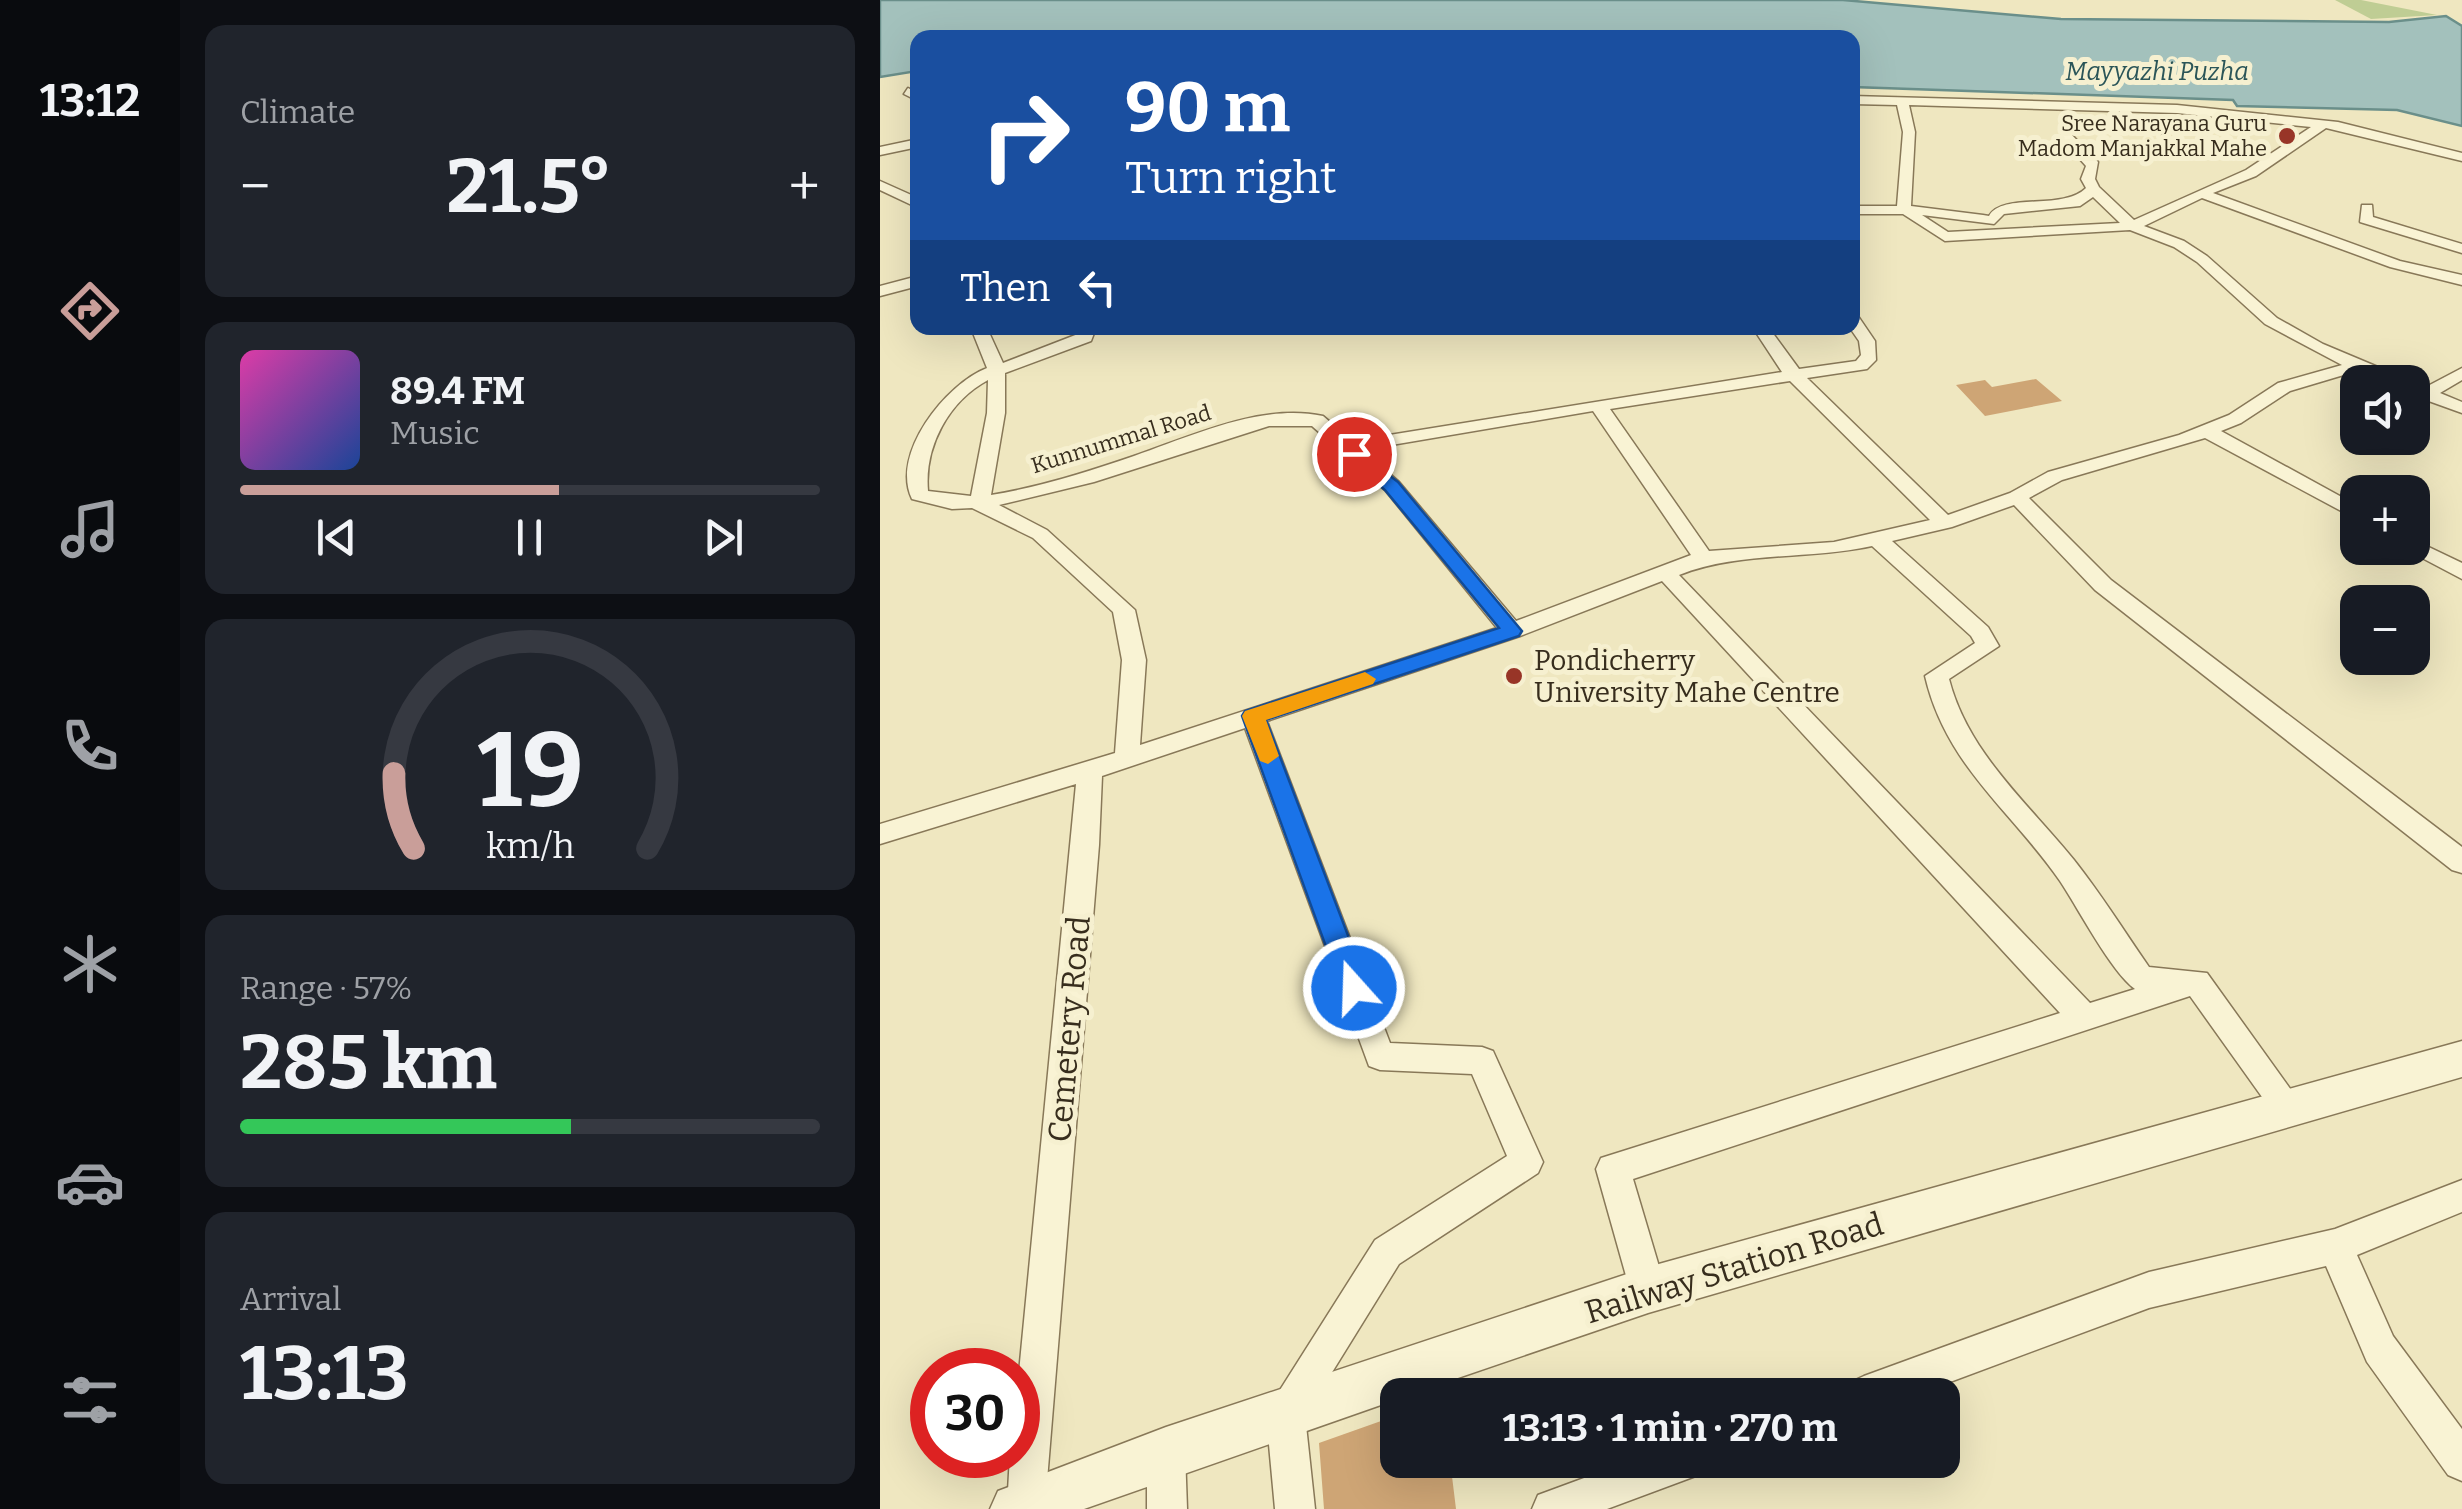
<!DOCTYPE html>
<meta charset="utf-8">
<style>
:root{--surface:#171b24;--page:#20242c;--text:#f1f3f6;--muted:#9ea1a6;--line:#363941;--accent:#c99e99}
body{margin:0;font-family:Bitter,serif;background:var(--page);color:var(--text);height:100vh;display:flex;flex-direction:column;font-size:38px;white-space:nowrap}
*{box-sizing:border-box;margin:0}
p{font-size:32px;color:var(--muted)}
.icon{flex:none;width:55px;height:55px;fill:none;stroke:currentColor;stroke-width:2;stroke-linecap:round;stroke-linejoin:round}
.map{position:relative;flex:1;overflow:hidden}
.details{display:flex;flex-direction:column;gap:25px;padding:25px;background:#0d0f14;width:700px}
.details>*{flex:none}
.top-card{position:absolute;left:30px;top:30px;width:950px;height:305px;border-radius:20px;box-shadow:0 10px 40px #0002;background:#1a4fa0;color:#fff;overflow:hidden}
.buttons{position:absolute;left:1460px;top:365px;display:grid;gap:20px}
.buttons a{display:grid;place-items:center;width:90px;height:90px;border-radius:20px;background:var(--surface);box-shadow:0 10px 40px #0002;font-size:50px}
.speed{position:absolute;left:30px;top:1348px;display:flex;gap:20px;font-size:50px;font-weight:700;text-align:center}
.speed>*{display:grid;place-content:center;width:130px;height:130px;border-radius:50%;background:var(--surface);box-shadow:0 10px 40px #0002;line-height:1}
.speed .limit{border:15px solid #d22;background:#fff;color:#111}
.pin{position:absolute;display:grid;place-items:center;width:85px;height:85px;color:#fff;margin:-42px;border:5px solid #fff;border-radius:50%;box-shadow:0 2px 10px #0007}
.me{position:absolute;width:110px;margin:-55px;rotate:340deg;stroke-linejoin:round;filter:drop-shadow(0 0 8px #0008)}
.turn{display:flex;align-items:center;gap:35px;height:210px;padding:0 50px;font-size:45px}
.turn .icon{width:130px;height:130px;stroke-width:2.5}
.turn b{display:block;font-size:70px;line-height:85px}
.then{display:flex;align-items:center;height:95px;padding:0 50px;background:#0003;gap:20px;font-size:38px}
.big{font-size:75px;font-weight:700;line-height:1.1}
.details .widget{flex:1;display:flex;flex-direction:column;justify-content:center;gap:15px;min-width:0;padding:0 35px;border-radius:20px;background:var(--page)}
.details .dial{align-items:center;gap:0}
.dial svg{height:260px;overflow:visible;fill:none;stroke:var(--line);stroke-width:7;stroke-linecap:round;text-anchor:middle}
.dial text{fill:var(--text);stroke:none}
.song{display:flex;align-items:center;gap:30px}
.cover{width:120px;height:120px;border-radius:15px;background:linear-gradient(135deg,hsl(320 70% 55%),hsl(220 70% 35%))}
.played{height:10px;border-radius:5px;background:linear-gradient(90deg,var(--accent) 55%,var(--line) 55%)}
.keys{display:flex;justify-content:space-around;direction:ltr}
.heat{display:flex;justify-content:space-between;align-items:center;font-size:55px;direction:ltr}
.charge{height:15px;border-radius:8px;background:linear-gradient(90deg,#34c759 57%,var(--line) 0)}
.trip{position:absolute;left:500px;top:1378px;width:580px;height:100px;border-radius:20px;background:var(--surface);box-shadow:0 10px 40px #0002;font-weight:700;line-height:100px;text-align:center}
main{display:flex;flex:1;min-height:0}
.menu{display:flex;flex-direction:column;width:180px;justify-content:space-around;align-items:center;background:#090b0e;color:var(--muted)}
.menu .icon{width:70px;height:70px}
.menu .selected{color:var(--accent)}
.menu b{font-size:45px;color:var(--text)}
.map>svg:first-child{display:block}
.green{fill:#bfcd94}
.water{fill:#a3c1bc;stroke:#6a8f8a;stroke-width:2.5}
.building{fill:#cea575}
.lines{fill:none;stroke-linecap:round;stroke-linejoin:round}
.minor-casing{stroke:#887858;stroke-width:3}
.tertiary-casing{stroke:#887858;stroke-width:3}
.minor{fill:#f9f3d4;fill-rule:evenodd}
.tertiary{fill:#f9f3d4;fill-rule:evenodd}
.route{fill:#1a73e8;stroke:#114b97;stroke-width:2.5}
.slow{fill:#f59e0b}
.poi-dot{fill:#983527;stroke:#f6f0d0;stroke-width:4}
.labels{text-anchor:middle;dominant-baseline:central;stroke-width:10;stroke-linejoin:round;paint-order:stroke}
.far-poi-label{font-size:22px;fill:#372d1d;stroke:#f6f0d0;text-anchor:end}
.far-street-label{font-size:22px;fill:#372d1d;stroke:#f6f0d0}
.far-water-label{font-size:25px;font-style:italic;fill:#2b5558;stroke:#f6f0d0}
.poi-label{font-size:28px;fill:#372d1d;stroke:#f6f0d0;text-anchor:start}
.near-street-label{font-size:32px;fill:#372d1d;stroke:#f6f0d0}
</style>
<main>
<nav class="menu">
<b>13:12</b>
<svg class="icon selected" aria-label="directions" viewBox="0 0 24 24"><path d="M12 3l9 9-9 9-9-9zM9 14v-3h6M13 9l2 2-2 2"/></svg>
<svg class="icon" aria-label="music" viewBox="0 0 24 24"><path d="M9 18V5l10-2v13"/><circle cx="6" cy="18" r="3"/><circle cx="16" cy="16" r="3"/></svg>
<svg class="icon" aria-label="phone" viewBox="0 0 24 24"><path d="M5 4h4l2 5-3 2q2 4 5 5l2-3 5 2v4C11 20 4 13 5 4z"/></svg>
<svg class="icon" aria-label="climate" viewBox="0 0 24 24"><path d="M12 3v18M4 7l16 10M4 17L20 7"/></svg>
<svg class="icon" aria-label="car" viewBox="0 0 24 24"><path d="M5 17H2v-5l4-1 3-4h7l3 4 3 1v5h-3M9 17h6M6 11h13"/><circle cx="7" cy="17" r="2"/><circle cx="17" cy="17" r="2"/></svg>
<svg class="icon" aria-label="filters" viewBox="0 0 24 24"><path d="M4 7h16M4 17h16"/><circle cx="9" cy="7" r="2"/><circle cx="15" cy="17" r="2"/></svg>
</nav>
<section class="details">
<div class="widget"><p>Climate</p>
<div class="heat"><a>−</a><b class="big">21.5°</b><a>+</a></div>
</div>
<div class="widget">
<div class="song"><i class="cover"></i><div><b>89.4 FM</b><p>Music</p></div></div>
<div class="played"></div>
<div class="keys"><svg class="icon" aria-label="previous" viewBox="0 0 24 24"><path d="M18 5L8 12l10 7zM5 5v14"/></svg><svg class="icon" aria-label="pause" viewBox="0 0 24 24"><path d="M8 5v14M16 5v14"/></svg><svg class="icon" aria-label="next" viewBox="0 0 24 24"><path d="M6 5l10 7-10 7zM19 5v14"/></svg></div>
</div>
<div class="widget dial"><svg viewBox="0 0 100 80">
<path d="M14 69A42 42 0 1 1 86 69"/>
<path d="M14 69A42 42 0 0 1 8 46" stroke="#c99e99"/>
<text x="50" y="56" font-size="32" font-weight="700">19</text>
<text x="50" y="72" font-size="11">km/h</text>
</svg></div>
<div class="widget"><p>Range · 57%</p><b class="big">285 km</b><div class="charge"></div></div>
<div class="widget"><p>Arrival</p><b class="big">13:13</b></div>
</section>
<div class="map">
<svg width="1582" height="1509" viewBox="0 0 1582 1509">
<rect width="100%" height="100%" fill="#efe7c0"/>
<path class="green" d="M1455,0H1481L1557,15L1491,19Z"/>
<path class="water" d="M0,0H963L1181,19L1509,22L1566,16L1582,26V126L1517,110L1357,106L1353,100L973,87L972,38H38L37,71L0,77Z"/>
<path class="building" d="M1156,379L1182,401L1105,416L1076,385L1105,380L1112,387Z
M518,1415V1460H570L576,1509H444L439,1443Z"/>
<g class="lines">
<defs>
<path id="minor" d="M28,88L38,93V101L24,94Z
M972,96L1297,105L1458,122L1582,153V161L1446,128L1376,176L1333,193L1520,261L1582,275V285L1510,267L1322,198L1264,226L1304,241L1327,256L1397,318L1443,344L1524,378L1526,382H1504L1477,371L1410,391L1361,423L1341,431L1478,506V520L1325,438L1182,480L1149,498L1231,580L1582,847V873L1572,870L1215,590L1134,505L1072,527L1012,541L1108,627L1119,646L1069,679C1088,753 1148,803 1194,860C1221,894 1244,931 1269,967L1327,973L1424,1108L1419,1118L1408,1123L1397,1118L1310,996L753,1179L786,1290L781,1303L768,1308L755,1303L750,1290L716,1169L721,1158L1180,1013L782,581L640,636L387,721L510,1043L602,1047L613,1051L663,1162L658,1173L519,1264L425,1416L435,1509H395L386,1412L495,1240L627,1156L592,1074L500,1070L489,1066L365,728L222,776L219,845L165,1505L163,1509H127L130,1455H138V1383L196,784L0,844V824L235,753L242,660L233,612L153,538L92,508L72,509L32,499C10,454 66,384 107,368L91,328H107L123,363L198,334L200,328H216L211,341L125,373V413L111,495C160,487 207,472 254,456C312,436 381,403 443,416L472,441L902,372L873,328H889L919,369L976,361L981,355L979,341L970,328L972,314L978,316L995,341L996,360L987,369L927,378L1068,515L1130,493L1168,472L1299,435L1349,415L1398,383L1462,365L1385,324L1317,262L1294,247L1250,230L1065,241L1023,214H972V206H1017L1023,132L1017,105L972,104ZM1029,105L1297,113L1431,127L1366,170L1254,220L1219,187L1215,179L1218,162L1189,132H1181V138L1206,166L1201,179L1206,188C1183,211 1122,192 1109,216L1103,215L1031,206L1035,132ZM1213,197L1240,223L1068,232L1042,215L1114,224L1124,214L1200,206ZM108,380L107,413L91,496L48,491C44,446 69,401 108,380ZM910,381L1050,520L954,542L829,551L730,409ZM713,411L811,555L636,621L519,482L482,450ZM389,426H432L505,490L617,628L260,745L266,660L255,610L167,530L119,505L214,482ZM992,546L1091,636L1095,643L1045,676C1066,766 1131,810 1180,881C1198,908 1232,973 1255,989L1210,1003L799,575C859,551 929,560 992,546Z
M38,139V147L0,155V147Z
M0,181L38,198V208L0,190Z
M1482,205H1492L1493,217L1582,244V253L1480,222Z
M38,276V286L0,296V286Z
M1582,368V380L1560,393L1582,402V413L1532,395V384L1544,388Z
M1532,539L1582,563V579L1525,549L1532,548Z
M1582,1180V1212L1477,1255L1513,1336L1582,1429V1481L1568,1475L1487,1362L1446,1266L1269,1308L1035,1395H965L971,1382L984,1376L1269,1272L1455,1229Z
M286,1433L300,1438L305,1452L307,1509H267V1452L272,1438Z
M753,1460H827L821,1474L727,1509H652L658,1495Z"/>
<path id="tertiary" d="M1582,1041V1077L768,1313L528,1395H518V1399L204,1509H110L118,1491L286,1427L768,1267Z"/>
</defs>
<use href="#minor" class="minor-casing"/>
<use href="#tertiary" class="tertiary-casing"/>
<use href="#minor" class="minor"/>
<use href="#tertiary" class="tertiary"/>
</g>
<path class="route" d="M474,448L518,482L642,631L639,636L386,720L488,988L484,996L474,1000L465,996L461,988L362,716L365,711L619,628L505,490L468,457L466,454Z"/>
<path class="slow" d="M485,672L496,679L493,684L386,720L399,756L388,764L380,761L362,716L365,711Z"/>
<g class="poi-dot">
<circle cx="1407" cy="136" r="10"/>
<circle cx="634" cy="676" r="10"/>
</g>
<g class="labels">
<g class="far-poi-label">
<text x="1387" y="123">Sree Narayana Guru<tspan x="1387" dy="25">Madom Manjakkal Mahe</tspan></text>
</g>
<g class="far-street-label">
<text transform="translate(241 439) rotate(-17)">Kunnummal Road</text>
</g>
<g class="far-water-label">
<text x="1277" y="72">Mayyazhi Puzha</text>
</g>
<g class="poi-label">
<text x="654" y="660">Pondicherry<tspan x="654" dy="32">University Mahe Centre</tspan></text>
</g>
<g class="near-street-label">
<text transform="translate(189 1029) rotate(-85)">Cemetery Road</text>
<text transform="translate(854 1268) rotate(-17)">Railway Station Road</text>
</g>
</g>
</svg>
<div class="buttons">
<a><svg class="icon" aria-label="sound" viewBox="0 0 24 24"><path d="M4 9h4l5-4v14l-5-4H4zM17 9q2 3 0 6"/></svg></a>
<a>+</a>
<a>−</a>
</div>
<div class="speed"><div class="limit">30</div></div>
<div class="pin" style="left:474px;top:454px;background:#d93025"><svg class="icon" aria-label="arrive" viewBox="0 0 24 24"><path d="M6 21V4h12l-3 4 3 4H6"/></svg></div>
<svg class="me" style="left:474px;top:988px" viewBox="-20 -20 40 40"><circle r="17" fill="#1a73e8" stroke="#fff" stroke-width="3"/><path d="M0-11L8 9 0 5-8 9z" fill="#fff"/></svg>
<div class="trip">13:13 · 1 min · 270 m</div>
<div class="top-card">
<div class="turn"><svg class="icon" aria-label="right" viewBox="0 0 24 24"><path d="M7 20v-9h11M14 6l5 5-5 5"/></svg><div><b>90 m</b>Turn right</div></div>
<div class="then">Then<svg class="icon" aria-label="left" viewBox="0 0 24 24"><path d="M17 20v-9H6M10 6l-5 5 5 5"/></svg></div>
</div>
</div>
</main>
